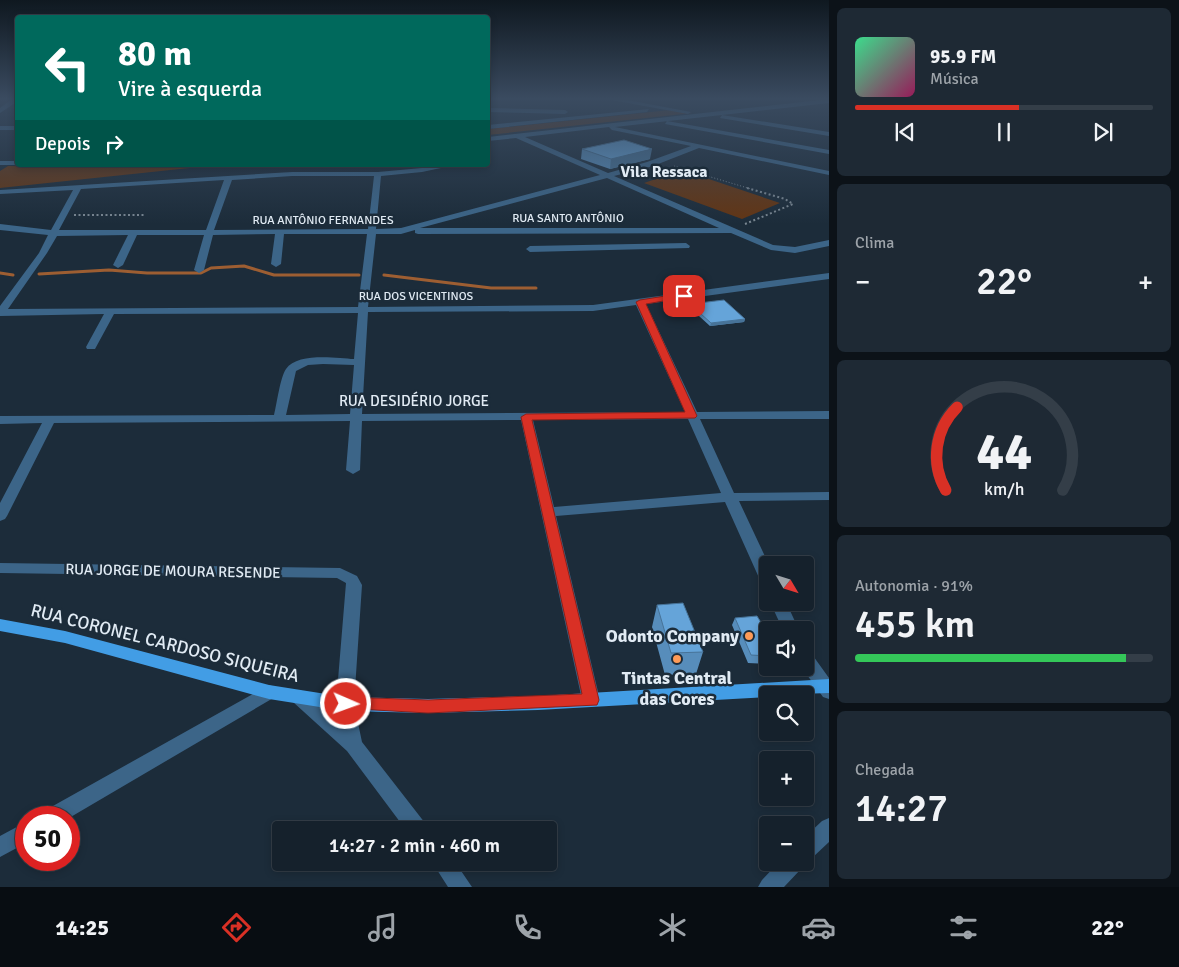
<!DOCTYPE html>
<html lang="pt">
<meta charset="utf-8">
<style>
:root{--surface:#15212c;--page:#1e2934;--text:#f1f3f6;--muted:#9da3a9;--line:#343e48;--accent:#d93025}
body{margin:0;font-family:Signika,sans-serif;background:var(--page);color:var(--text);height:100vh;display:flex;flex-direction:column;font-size:19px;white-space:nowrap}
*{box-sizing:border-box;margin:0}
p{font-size:16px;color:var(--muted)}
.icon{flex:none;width:28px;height:28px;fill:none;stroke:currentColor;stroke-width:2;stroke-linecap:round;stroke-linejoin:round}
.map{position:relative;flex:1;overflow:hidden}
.panel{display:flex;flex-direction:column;gap:8px;padding:8px;background:#0c1218;width:350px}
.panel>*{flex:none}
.top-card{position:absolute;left:15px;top:15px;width:475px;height:152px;border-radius:5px;box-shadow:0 2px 8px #0003,0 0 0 1px var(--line);background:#00695c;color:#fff;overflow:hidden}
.needle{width:32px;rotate:128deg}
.controls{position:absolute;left:759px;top:556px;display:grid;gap:10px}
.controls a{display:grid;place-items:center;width:55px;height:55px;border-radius:5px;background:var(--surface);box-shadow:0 2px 8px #0003,0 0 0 1px var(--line);font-size:25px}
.speed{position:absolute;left:15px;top:806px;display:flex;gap:10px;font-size:25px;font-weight:700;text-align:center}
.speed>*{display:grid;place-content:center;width:65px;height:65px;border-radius:50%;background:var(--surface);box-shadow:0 2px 8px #0003,0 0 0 1px var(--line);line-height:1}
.speed .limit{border:8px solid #d22;background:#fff;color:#111}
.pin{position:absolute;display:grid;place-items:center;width:42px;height:42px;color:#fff;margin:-21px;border-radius:10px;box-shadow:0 2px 8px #0006}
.me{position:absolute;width:55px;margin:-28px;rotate:92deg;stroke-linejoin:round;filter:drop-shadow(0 0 4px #0008)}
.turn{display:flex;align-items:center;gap:18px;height:105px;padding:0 20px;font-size:22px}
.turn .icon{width:65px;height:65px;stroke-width:2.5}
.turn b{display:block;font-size:35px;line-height:42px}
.then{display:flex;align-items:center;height:48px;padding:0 20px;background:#0003;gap:10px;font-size:19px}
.big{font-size:38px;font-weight:600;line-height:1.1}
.panel .tile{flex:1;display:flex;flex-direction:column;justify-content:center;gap:8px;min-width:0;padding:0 18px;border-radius:8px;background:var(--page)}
.panel .dial{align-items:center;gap:0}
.dial svg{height:130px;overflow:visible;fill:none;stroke:var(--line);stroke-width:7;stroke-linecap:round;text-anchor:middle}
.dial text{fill:var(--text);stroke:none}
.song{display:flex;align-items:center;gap:15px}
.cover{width:60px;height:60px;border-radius:8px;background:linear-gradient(135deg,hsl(150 70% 55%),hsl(330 70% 35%))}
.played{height:5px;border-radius:2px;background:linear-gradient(90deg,var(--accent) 55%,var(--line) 55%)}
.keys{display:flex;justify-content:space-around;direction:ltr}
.heat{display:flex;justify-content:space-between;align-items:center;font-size:28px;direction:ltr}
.charge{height:8px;border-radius:4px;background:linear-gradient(90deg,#34c759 91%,var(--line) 0)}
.trip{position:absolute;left:272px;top:821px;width:285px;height:50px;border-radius:5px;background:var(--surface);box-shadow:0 2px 8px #0003,0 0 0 1px var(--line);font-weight:600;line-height:50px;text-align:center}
.dock{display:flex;height:80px;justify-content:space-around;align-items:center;background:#080d12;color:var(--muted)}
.dock .icon{width:35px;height:35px}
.dock .selected{color:var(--accent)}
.dock b{font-size:22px;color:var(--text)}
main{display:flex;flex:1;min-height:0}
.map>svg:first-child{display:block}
.green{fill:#623514}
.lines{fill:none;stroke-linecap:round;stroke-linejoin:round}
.stream{stroke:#9d5e32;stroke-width:3}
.path-far1{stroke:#798691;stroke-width:1;stroke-dasharray:1 2;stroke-linecap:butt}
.path{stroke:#798691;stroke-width:2;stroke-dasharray:2 2.5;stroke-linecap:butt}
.minor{fill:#3c6588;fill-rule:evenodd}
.major{fill:#429de5;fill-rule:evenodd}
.wall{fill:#578dbb}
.shaded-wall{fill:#477398}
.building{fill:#65a4d9;stroke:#477398}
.route{fill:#d93025;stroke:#8d1f18}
.poi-dot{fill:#fe9b58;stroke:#1c2c3a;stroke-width:2}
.labels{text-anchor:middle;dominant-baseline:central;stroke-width:5;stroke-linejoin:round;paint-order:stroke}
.far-street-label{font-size:12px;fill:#e1ebf4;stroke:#1c2c3a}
.street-label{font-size:15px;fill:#e1ebf4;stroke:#1c2c3a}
.far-district-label{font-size:16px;font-weight:bold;fill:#e1ebf4;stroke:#1c2c3a}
.near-poi-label{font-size:18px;font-weight:bold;fill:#e1ebf4;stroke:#1c2c3a;text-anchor:end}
.near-street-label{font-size:18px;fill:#e1ebf4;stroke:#1c2c3a}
</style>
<main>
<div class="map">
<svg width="829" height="887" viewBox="0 0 829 887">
<rect width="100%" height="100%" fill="#1c2c3a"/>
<path class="green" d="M670,110L692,113L488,135V129Z
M142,165H218L0,188V171L8,166L119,167Z
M682,170L780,203L742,219L644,183Z"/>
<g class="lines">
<path class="stream" d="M0,273L13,275
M39,274L109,270L147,273H201L211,268L244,266L274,275H359
M384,275L491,288H536"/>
<path class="path-far1" d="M674,166L751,189"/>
<path class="path" d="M74,215H144
M745,224L793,204L785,199L747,188"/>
<path class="minor" d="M12,99L18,101L0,113V108Z
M606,99H622L691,112L688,114Z
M829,99V103L615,127L829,171V175L699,148L653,166L614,176L773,245L795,247L829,240V246L795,253L771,250L731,233L418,234L415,233V230L401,234H376L368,307L593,305L829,273V279L646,304L697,412L829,411V419H700L734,493L829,492V500L739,501L769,565L768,585L763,584L760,580L725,502L556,516L600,700L597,705L591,707L585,705L582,700L521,420L362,421L360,470L353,474L346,470L350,421L54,423L7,516L5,519L0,521V503L42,423L0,424V416L274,415C277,403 280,378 286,369C297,352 337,358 354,359L358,313L114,314L95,349H87L86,347L104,314L0,316V306L39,253L48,235L0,230V224L51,230L73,190L0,194V190L292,172H378L455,165L422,172L381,176L376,229L401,228L600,175L516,138L488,141V137ZM609,127L612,130L691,146L647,162L608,173L525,137ZM292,176H374L368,229L214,230L232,180ZM607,178L719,228H420ZM224,180L206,230H59L81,189ZM275,234L271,264L276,267L281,264L284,234H367L358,307L8,309L47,253L57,236L128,235L113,265L118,268L123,265L137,235H204L194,270L199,273L204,270L213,235ZM636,305L685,412L362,414L368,312L593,311ZM323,364L354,365L350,414L286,415L296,371L308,365ZM688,419L721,493L554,507L533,420Z
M488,108L565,110L568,112L565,114L488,112Z
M649,109L647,112L488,129V125Z
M722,115L829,132V136L720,118Z
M667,121L829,150V154L665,124Z
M0,126H18V130H0Z
M0,161H18L19,165H0Z
M79,165H96L92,167Z
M686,243L690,246L689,248L530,252L526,249L530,246Z
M0,563L340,568L357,576L362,585L354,704L362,742L425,823L428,830H406L347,751L293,702L290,697L293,692L299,690L305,692L340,722L336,704L346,583L337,578L0,573Z
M770,602H786L799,630H783Z
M805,651L811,653L829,678V699L823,697L802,668H805Z
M269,685L275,687L278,692L275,697L69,818H41L44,811Z
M829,818V842L812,858L805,861V837L822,821Z
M26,822V843L0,857V836Z
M432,862H455L472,887H448Z
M779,862H804L801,869L784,887H758L762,880Z"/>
<path class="major" d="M0,619L65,631L269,685L345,697L428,699L538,696L829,679V693L768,695V697L538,710L428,713L345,711L269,699L65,643L0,631Z"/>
</g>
<path class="wall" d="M582,149L650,159L610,169L581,159Z
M690,304L745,319L744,322L710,326L689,307Z
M657,605L703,652L696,674L665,675L652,627Z
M735,618L768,634V664L748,663L732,625Z"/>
<path class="shaded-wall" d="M652,149L650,159L610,169L611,159Z
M745,319L744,322L710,326L711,323Z"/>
<path class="building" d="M624,140L652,149L611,159L582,149Z
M724,300L745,319L711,323L690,304Z
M683,603L703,652L671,653L657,605Z
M757,616L768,634V656L751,655L735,618Z"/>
<linearGradient id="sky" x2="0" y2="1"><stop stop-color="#0f1820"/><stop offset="0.44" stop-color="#3a4b60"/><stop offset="1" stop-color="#3a4b60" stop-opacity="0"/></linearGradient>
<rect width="829" height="224" fill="url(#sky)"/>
<path class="route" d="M684,293L687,294V297L646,304L697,416L695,418L532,420L599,700L597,705L428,713L340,708L338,704L340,699L346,697L428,700L582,694L521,417L526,414L685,412L636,302L640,300Z"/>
<g class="poi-dot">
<circle cx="749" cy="636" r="5"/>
<circle cx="677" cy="659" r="5"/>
</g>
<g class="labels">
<g class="far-street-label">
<text x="568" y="218">RUA SANTO ANTÔNIO</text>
<text x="323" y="220">RUA ANTÔNIO FERNANDES</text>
<text x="416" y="296">RUA DOS VICENTINOS</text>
</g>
<g class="street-label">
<text x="414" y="401">RUA DESIDÉRIO JORGE</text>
<text transform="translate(173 571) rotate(1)">RUA JORGE DE MOURA RESENDE</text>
</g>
<g class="far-district-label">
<text x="664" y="172">Vila Ressaca</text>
</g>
<g class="near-poi-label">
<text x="739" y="636">Odonto Company</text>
<text x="677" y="678" text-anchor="middle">Tintas Central<tspan x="677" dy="21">das Cores</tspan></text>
</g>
<g class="near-street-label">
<text transform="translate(165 643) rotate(14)">RUA CORONEL CARDOSO SIQUEIRA</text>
</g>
</g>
</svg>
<div class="controls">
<a><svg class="needle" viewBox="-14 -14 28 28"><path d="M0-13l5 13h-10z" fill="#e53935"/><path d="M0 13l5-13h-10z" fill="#9da3a9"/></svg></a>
<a><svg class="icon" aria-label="sound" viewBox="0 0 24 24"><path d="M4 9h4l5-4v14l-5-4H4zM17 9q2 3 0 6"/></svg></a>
<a><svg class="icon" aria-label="search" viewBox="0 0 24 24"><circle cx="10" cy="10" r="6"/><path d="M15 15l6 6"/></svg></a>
<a>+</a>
<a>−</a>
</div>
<div class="speed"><div class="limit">50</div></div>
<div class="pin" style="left:684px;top:296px;background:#d93025"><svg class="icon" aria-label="arrive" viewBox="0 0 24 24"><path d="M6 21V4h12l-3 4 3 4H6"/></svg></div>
<svg class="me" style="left:346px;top:704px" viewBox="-20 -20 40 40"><circle r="17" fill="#d93025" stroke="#fff" stroke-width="3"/><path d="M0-11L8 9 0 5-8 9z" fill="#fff"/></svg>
<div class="trip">14:27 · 2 min · 460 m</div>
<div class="top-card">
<div class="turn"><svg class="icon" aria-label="left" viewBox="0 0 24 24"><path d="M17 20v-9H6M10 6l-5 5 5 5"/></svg><div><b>80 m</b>Vire à esquerda</div></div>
<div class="then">Depois<svg class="icon" aria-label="right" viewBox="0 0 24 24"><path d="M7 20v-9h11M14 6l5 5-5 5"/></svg></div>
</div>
</div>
<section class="panel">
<div class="tile">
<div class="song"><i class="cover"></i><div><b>95.9 FM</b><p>Música</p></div></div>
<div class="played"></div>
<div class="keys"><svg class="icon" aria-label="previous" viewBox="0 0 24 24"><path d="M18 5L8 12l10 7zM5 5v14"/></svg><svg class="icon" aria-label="pause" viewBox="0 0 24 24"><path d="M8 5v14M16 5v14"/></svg><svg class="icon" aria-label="next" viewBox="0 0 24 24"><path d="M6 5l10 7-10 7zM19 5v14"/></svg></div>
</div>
<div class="tile"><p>Clima</p>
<div class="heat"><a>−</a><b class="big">22°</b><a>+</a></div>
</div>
<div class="tile dial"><svg viewBox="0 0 100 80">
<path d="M14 69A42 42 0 1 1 86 69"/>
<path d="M14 69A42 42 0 0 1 21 18" stroke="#d93025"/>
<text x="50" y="56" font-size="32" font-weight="700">44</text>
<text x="50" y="72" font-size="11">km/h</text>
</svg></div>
<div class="tile"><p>Autonomia · 91%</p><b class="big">455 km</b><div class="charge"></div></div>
<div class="tile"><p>Chegada</p><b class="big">14:27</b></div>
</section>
</main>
<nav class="dock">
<b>14:25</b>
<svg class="icon selected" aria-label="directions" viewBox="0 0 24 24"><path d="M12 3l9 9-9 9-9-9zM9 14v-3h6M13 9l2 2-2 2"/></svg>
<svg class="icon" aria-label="music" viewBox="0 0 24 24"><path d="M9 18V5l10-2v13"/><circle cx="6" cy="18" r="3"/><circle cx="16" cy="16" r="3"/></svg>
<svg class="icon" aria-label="phone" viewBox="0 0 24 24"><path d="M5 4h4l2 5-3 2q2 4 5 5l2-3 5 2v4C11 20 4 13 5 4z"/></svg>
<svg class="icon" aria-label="climate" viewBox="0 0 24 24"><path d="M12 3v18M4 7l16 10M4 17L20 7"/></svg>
<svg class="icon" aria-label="car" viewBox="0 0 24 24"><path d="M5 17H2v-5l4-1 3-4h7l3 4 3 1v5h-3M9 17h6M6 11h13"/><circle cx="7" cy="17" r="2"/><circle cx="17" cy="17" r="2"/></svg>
<svg class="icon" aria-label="filters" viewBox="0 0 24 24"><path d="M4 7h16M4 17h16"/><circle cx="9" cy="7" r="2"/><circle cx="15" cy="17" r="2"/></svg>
<b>22°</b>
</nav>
